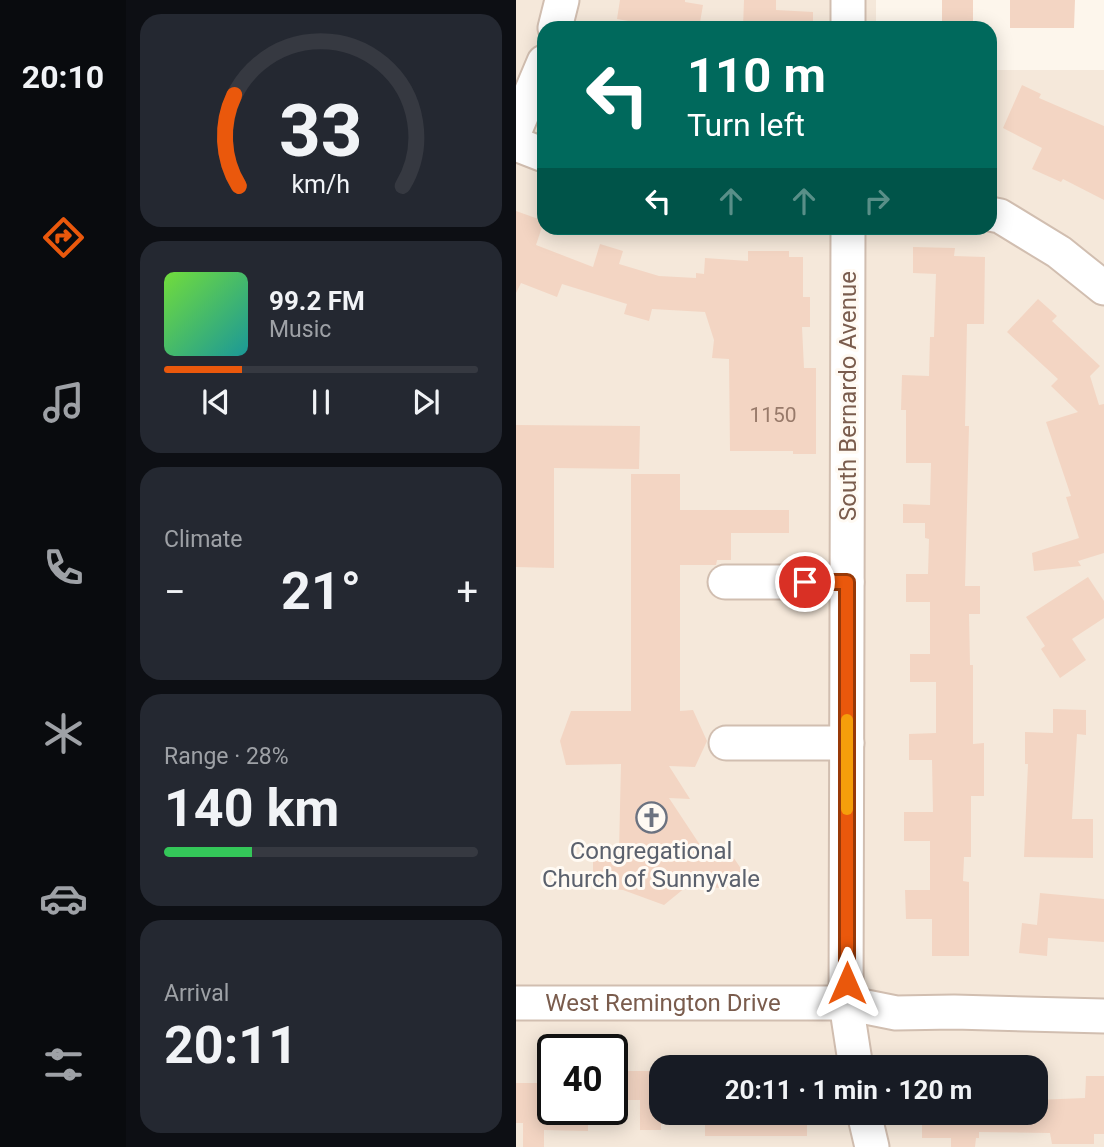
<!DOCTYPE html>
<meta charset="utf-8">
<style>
:root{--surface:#171b24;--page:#242831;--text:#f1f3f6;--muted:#9ea1a6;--line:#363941;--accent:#ea580c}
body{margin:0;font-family:Roboto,sans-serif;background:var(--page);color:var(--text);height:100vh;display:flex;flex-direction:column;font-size:26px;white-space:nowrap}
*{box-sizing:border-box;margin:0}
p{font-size:23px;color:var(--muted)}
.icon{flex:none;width:38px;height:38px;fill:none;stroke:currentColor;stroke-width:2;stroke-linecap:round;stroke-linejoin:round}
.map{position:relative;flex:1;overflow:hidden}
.details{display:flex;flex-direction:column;gap:14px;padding:14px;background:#0d0f14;width:390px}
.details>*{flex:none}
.top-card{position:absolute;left:21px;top:21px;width:460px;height:214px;border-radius:21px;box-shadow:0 4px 18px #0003;background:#00695c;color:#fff;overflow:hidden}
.speed{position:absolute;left:21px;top:1034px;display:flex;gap:14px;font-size:35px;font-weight:700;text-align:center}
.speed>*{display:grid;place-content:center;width:91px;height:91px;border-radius:50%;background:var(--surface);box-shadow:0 4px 18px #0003;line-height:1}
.speed .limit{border:4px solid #111;border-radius:10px;background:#fff;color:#111}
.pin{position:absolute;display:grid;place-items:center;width:60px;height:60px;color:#fff;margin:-30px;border:4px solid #fff;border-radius:50%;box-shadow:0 2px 7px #0007}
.me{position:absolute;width:77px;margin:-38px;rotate:0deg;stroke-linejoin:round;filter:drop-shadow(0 0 5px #0008)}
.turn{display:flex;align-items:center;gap:24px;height:147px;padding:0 35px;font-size:32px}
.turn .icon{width:91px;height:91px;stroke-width:2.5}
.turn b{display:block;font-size:49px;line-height:60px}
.lanes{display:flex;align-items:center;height:66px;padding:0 35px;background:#0003;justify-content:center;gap:35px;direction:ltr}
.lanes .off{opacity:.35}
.big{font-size:52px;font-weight:700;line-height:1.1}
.details .card{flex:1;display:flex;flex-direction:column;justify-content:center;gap:10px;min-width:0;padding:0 24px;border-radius:21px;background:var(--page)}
.details .dial{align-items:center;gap:0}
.dial svg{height:182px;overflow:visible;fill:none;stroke:var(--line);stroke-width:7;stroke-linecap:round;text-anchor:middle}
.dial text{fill:var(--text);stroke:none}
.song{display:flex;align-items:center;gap:21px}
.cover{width:84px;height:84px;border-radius:10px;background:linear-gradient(135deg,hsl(100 70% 55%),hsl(180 70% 35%))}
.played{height:7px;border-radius:4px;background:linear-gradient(90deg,var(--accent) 25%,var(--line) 25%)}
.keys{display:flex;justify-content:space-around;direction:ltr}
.heat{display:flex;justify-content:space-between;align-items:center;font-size:38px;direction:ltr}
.charge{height:10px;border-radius:5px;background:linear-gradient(90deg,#34c759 28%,var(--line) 0)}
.trip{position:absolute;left:133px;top:1055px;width:399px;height:70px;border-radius:21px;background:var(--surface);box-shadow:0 4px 18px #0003;font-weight:700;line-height:70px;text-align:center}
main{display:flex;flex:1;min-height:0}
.menu{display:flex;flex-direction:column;width:126px;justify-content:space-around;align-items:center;background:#090b0e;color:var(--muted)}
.menu .icon{width:49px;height:49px}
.menu .selected{color:var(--accent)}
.menu b{font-size:32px;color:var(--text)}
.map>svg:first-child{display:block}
.residential{fill:#f5e8da;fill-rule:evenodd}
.building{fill:#f3d5c3}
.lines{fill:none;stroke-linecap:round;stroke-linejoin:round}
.minor-casing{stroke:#d1beb0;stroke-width:37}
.minor{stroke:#fff;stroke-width:33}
.route-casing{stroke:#983908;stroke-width:18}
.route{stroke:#ea580c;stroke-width:12}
.slow{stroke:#f59e0b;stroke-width:12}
.labels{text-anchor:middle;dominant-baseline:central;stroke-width:6;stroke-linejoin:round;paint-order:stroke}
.number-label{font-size:21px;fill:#987a6a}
.street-label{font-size:24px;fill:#7a5c4d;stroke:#fffaf3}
.worship-label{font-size:24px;fill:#5b616d;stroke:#fffaf3}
</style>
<main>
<nav class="menu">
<b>20:10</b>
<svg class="icon selected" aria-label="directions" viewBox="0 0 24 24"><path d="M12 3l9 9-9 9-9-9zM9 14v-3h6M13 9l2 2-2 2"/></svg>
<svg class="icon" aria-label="music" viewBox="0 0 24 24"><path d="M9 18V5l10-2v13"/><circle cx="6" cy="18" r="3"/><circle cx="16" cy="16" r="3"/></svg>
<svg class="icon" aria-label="phone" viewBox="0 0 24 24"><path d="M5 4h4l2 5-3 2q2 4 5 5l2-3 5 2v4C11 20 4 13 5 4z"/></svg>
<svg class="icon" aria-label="climate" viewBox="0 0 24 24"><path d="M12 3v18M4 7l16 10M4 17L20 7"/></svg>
<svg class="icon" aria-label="car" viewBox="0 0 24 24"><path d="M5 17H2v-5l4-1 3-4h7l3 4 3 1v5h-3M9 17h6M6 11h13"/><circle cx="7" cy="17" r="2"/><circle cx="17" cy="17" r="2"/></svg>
<svg class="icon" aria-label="filters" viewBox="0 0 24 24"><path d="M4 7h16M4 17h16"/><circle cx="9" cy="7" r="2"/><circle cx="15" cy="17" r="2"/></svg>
</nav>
<section class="details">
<div class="card dial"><svg viewBox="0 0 100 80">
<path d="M14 69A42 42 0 1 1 86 69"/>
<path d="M14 69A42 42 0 0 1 12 29" stroke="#ea580c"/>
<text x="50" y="56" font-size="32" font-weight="700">33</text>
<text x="50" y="72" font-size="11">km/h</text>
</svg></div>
<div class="card">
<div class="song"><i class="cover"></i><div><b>99.2 FM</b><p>Music</p></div></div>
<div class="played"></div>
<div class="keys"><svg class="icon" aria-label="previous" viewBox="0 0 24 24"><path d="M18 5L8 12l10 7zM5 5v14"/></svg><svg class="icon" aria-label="pause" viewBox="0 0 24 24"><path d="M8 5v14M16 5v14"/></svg><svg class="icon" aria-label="next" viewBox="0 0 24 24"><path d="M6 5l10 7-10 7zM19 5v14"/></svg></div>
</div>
<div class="card"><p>Climate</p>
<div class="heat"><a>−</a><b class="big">21°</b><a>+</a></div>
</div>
<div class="card"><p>Range · 28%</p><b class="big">140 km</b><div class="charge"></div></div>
<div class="card"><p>Arrival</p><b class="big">20:11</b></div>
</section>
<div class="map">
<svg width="588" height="1147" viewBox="0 0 588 1147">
<rect width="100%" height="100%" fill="#fdf6ec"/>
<path class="residential" d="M0,0H360V28H28V228H474V70H588V1147H0ZM37,1050H96V1110H37ZM145,1068H520V1113H145Z"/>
<path class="building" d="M104,0H169V2L187,5L183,28H152L101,19Z
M228,0H260V10L297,12V28H227Z
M426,0H457V28H426Z
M494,0H559L558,28H494Z
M506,85L525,94L523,98L588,126V200L547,179L545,182L516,169L526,148L487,128Z
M0,211L28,221L20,245L77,267L84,244L107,251L103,264L143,276L180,278V273L188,274L189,258L232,261V251H273V257H287V297H294V327H286L288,368H300V454H277V451H214L213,359L196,358L198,340L189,312L136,309L133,321L108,314L111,304L46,284L41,297L5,283L0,293Z
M397,247L439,248L438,256L469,257L468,324H451L449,426H453L449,586H464V614H453L454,665H457V744L468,743V796H455V857H448L447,881L453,882V956H416V919H390L389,890H414V841H388V812H417L416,760H393V734L420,733V682H394V654H414V602H390V574H412L413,539L409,538V523H387V504L414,505L415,463H390V410H385L386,375L413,376L414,337H418L420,274L397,273Z
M522,299L541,316L536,321L584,366L574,376L583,405L588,404V553L562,561L565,566L518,571L516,553L563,538L550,497L555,496L530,422L562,412L535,386L542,379L491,332Z
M0,425L124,426L123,469L38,468V568L0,567Z
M115,474H164V510H273V533H215V560H201L200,565H164V711L177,710L191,741L179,767L153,766L174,799L153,798L188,851H213L228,873L211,888L170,887L148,905L107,890L77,887V850L103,851L105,764L50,765L44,741L55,711H115Z
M572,577L588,601V618L556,639L570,660L544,678L525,649L529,646L510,617Z
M537,709L570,710V735L561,734L556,819H577V858L508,857L512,764H509V732L537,733Z
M524,893L588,899V942L532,938L531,956L503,953L506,923L521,925Z
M104,1071H145V1130H124V1100H104Z
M570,1076H588V1134H578V1144H536L534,1133L463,1132V1138H460L459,1147H435V1138H406V1113H520V1100L569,1098Z
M0,1083H29V1086H37V1110H72V1131L28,1130V1147H7V1123H0Z
M189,1113H291V1136H189Z"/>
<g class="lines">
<defs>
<g id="minor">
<path d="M332,0V28"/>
<path d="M39,28L46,0"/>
<path d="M0,128L28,62"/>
<path d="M0,144L28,155"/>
<path d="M474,214L484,216L543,252L588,288"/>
<path d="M332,228L330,1003L340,1068"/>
<path d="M209,582H331"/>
<path d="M210,743H331"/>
<path id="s1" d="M0,1003H330L380,1013L438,1012L588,1016"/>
<path d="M348,1113L356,1147"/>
</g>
</defs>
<use href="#minor" class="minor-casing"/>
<use href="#minor" class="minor"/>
</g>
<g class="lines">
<defs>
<path id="route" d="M289,582H331V983"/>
</defs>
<use href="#route" class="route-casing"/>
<use href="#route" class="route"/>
<path class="slow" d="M331,809V720"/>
</g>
<defs>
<symbol id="church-ring" viewBox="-11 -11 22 22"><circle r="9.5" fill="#fffaf3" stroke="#6b7280" stroke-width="1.5"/><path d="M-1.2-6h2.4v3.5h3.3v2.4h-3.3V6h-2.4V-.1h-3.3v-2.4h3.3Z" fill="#6b7280"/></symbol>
</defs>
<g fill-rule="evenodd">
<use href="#church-ring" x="118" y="800" width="35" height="35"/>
</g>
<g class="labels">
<g class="number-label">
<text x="257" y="415">1150</text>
</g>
<g class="street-label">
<text transform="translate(332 396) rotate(-90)">South Bernardo Avenue</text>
<text stroke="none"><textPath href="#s1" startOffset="147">West Remington Drive</textPath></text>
</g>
<g class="worship-label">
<text x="135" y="851">Congregational<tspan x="135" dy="28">Church of Sunnyvale</tspan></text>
</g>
</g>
</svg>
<div class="speed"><div class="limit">40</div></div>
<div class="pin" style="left:289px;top:582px;background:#d93025"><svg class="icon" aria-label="arrive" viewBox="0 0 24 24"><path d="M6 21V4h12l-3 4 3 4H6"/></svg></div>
<svg class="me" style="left:331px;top:983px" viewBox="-20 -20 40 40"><path d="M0-17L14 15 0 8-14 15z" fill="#ea580c" stroke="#fff" stroke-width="4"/></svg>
<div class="trip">20:11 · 1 min · 120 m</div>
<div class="top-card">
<div class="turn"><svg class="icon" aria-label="left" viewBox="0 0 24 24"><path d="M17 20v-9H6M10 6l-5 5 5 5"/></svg><div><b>110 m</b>Turn left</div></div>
<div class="lanes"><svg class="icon" aria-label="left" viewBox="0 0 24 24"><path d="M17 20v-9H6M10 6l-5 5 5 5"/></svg><svg class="icon off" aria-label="ahead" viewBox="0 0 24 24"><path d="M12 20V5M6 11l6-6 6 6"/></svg><svg class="icon off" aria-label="ahead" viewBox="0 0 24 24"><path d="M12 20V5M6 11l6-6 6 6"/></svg><svg class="icon off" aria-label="right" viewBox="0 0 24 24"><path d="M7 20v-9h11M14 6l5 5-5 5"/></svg></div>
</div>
</div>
</main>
